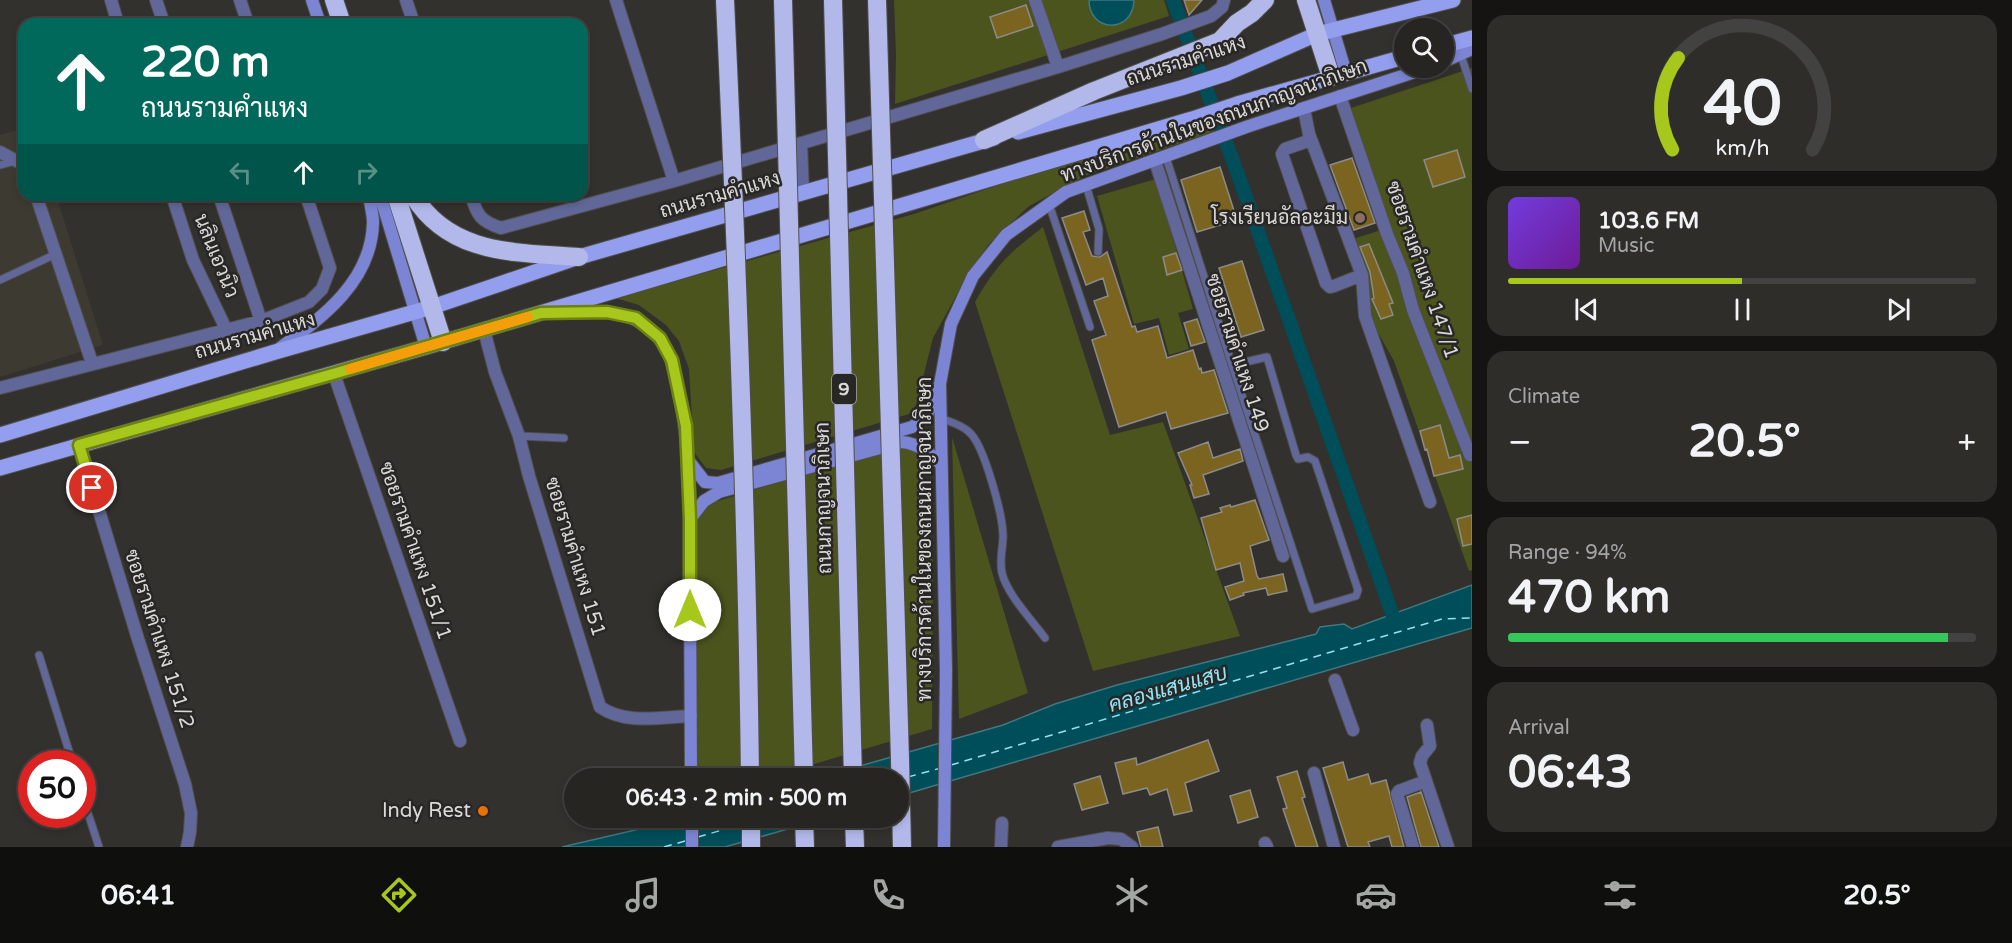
<!DOCTYPE html>
<meta charset="utf-8">
<style>
:root{--surface:#262522;--page:#2e2d2a;--text:#f1f3f6;--muted:#a4a5a5;--line:#424240;--accent:#a8c71c}
body{margin:0;font-family:"Varela Round",Sarabun,sans-serif;background:var(--page);color:var(--text);height:100vh;display:flex;flex-direction:column;font-size:22px;white-space:nowrap}
*{box-sizing:border-box;margin:0}
p{font-size:20px;color:var(--muted)}
.icon{flex:none;width:33px;height:33px;fill:none;stroke:currentColor;stroke-width:2;stroke-linecap:round;stroke-linejoin:round}
.map{position:relative;flex:1;overflow:hidden}
.panel{display:flex;flex-direction:column;gap:15px;padding:15px;background:#151413;width:540px}
.panel>*{flex:none}
.hud{position:absolute;left:18px;top:18px;width:570px;height:183px;border-radius:18px;box-shadow:0 3px 9px #0003,0 0 0 2px var(--line);background:#00695c;color:#fff;overflow:hidden}
.controls{position:absolute;left:1394px;top:18px;display:grid;gap:12px}
.controls a{display:grid;place-items:center;width:60px;height:60px;border-radius:50%;background:var(--surface);box-shadow:0 3px 9px #0003,0 0 0 2px var(--line);font-size:30px}
.speed{position:absolute;left:18px;top:750px;display:flex;gap:12px;font-size:30px;font-weight:700;text-align:center}
.speed>*{display:grid;place-content:center;width:78px;height:78px;border-radius:50%;background:var(--surface);box-shadow:0 3px 9px #0003,0 0 0 2px var(--line);line-height:1}
.speed .limit{border:9px solid #d22;background:#fff;color:#111}
.pin{position:absolute;display:grid;place-items:center;width:51px;height:51px;color:#fff;margin:-26px;border:3px solid #fff;border-radius:50%;box-shadow:0 2px 6px #0007}
.me{position:absolute;width:66px;margin:-33px;rotate:0deg;stroke-linejoin:round;filter:drop-shadow(0 0 4px #0008)}
.turn{display:flex;align-items:center;gap:21px;height:126px;padding:0 24px;font-size:27px}
.turn .icon{width:78px;height:78px;stroke-width:2.5}
.turn b{display:block;font-size:42px;line-height:51px}
.lanes{display:flex;align-items:center;height:57px;padding:0 24px;background:#0003;justify-content:center;gap:30px;direction:ltr}
.lanes .off{opacity:.35}
.big{font-size:45px;font-weight:700;line-height:1.1}
.panel .card{flex:1;display:flex;flex-direction:column;justify-content:center;gap:9px;min-width:0;padding:0 21px;border-radius:18px;background:var(--page)}
.panel .dial{align-items:center;gap:0}
.dial svg{height:156px;overflow:visible;fill:none;stroke:var(--line);stroke-width:7;stroke-linecap:round;text-anchor:middle}
.dial text{fill:var(--text);stroke:none}
.song{display:flex;align-items:center;gap:18px}
.cover{width:72px;height:72px;border-radius:9px;background:linear-gradient(135deg,hsl(260 70% 55%),hsl(280 70% 35%))}
.played{height:6px;border-radius:3px;background:linear-gradient(90deg,var(--accent) 50%,var(--line) 50%)}
.keys{display:flex;justify-content:space-around;direction:ltr}
.heat{display:flex;justify-content:space-between;align-items:center;font-size:33px;direction:ltr}
.charge{height:9px;border-radius:4px;background:linear-gradient(90deg,#34c759 94%,var(--line) 0)}
.trip{position:absolute;left:564px;top:768px;width:345px;height:60px;border-radius:30px;background:var(--surface);box-shadow:0 3px 9px #0003,0 0 0 2px var(--line);font-weight:700;line-height:60px;text-align:center}
.tabs{display:flex;height:96px;justify-content:space-around;align-items:center;background:#0f0f0e;color:var(--muted)}
.tabs .icon{width:42px;height:42px}
.tabs .on{color:var(--accent)}
.tabs b{font-size:27px;color:var(--text)}
main{display:flex;flex:1;min-height:0}
.map>svg:first-child{display:block}
.built{fill:#3d3a31}
.green{fill:#4c541e}
.water{fill:#004e5a;stroke:#417880;stroke-width:1.5}
.lines{fill:none;stroke-linecap:round;stroke-linejoin:round}
.canal{stroke:#004e5a;stroke-width:14}
.ferry{stroke:#8fe4f6;stroke-width:1.5;stroke-dasharray:8 6;stroke-linecap:butt}
.building{fill:#7b641f;stroke:#8c8b88;stroke-width:1.5}
.lane-casing{stroke:#504f4c;stroke-width:9}
.street-casing{stroke:#504f4c;stroke-width:14}
.secondary-casing{stroke:#504f4c;stroke-width:14}
.primary-casing{stroke:#504f4c;stroke-width:17}
.highway-casing{stroke:#504f4c;stroke-width:20}
.lane{stroke:#616899;stroke-width:7}
.street{stroke:#616899;stroke-width:12}
.secondary{stroke:#7c85d3;stroke-width:12}
.primary{stroke:#949eef;stroke-width:15}
.highway{stroke:#b2b9ea;stroke-width:18}
.highway-bridge-casing{stroke:#504f4c;stroke-width:20;stroke-linecap:butt}
.highway-bridge{stroke:#b2b9ea;stroke-width:18}
.route-casing{stroke:#6d8112;stroke-width:15}
.route{stroke:#a8c71c;stroke-width:10}
.slow{stroke:#f59e0b;stroke-width:10}
.education-dot{fill:#8d6e63;stroke:#282725;stroke-width:2}
.food-dot{fill:#e8710a;stroke:#282725;stroke-width:2}
.labels{text-anchor:middle;dominant-baseline:central;stroke-width:5;stroke-linejoin:round;paint-order:stroke}
.shield{fill:#282725;stroke:#a5a4a2;stroke-width:1.5}
.shield-label{font-size:18px;font-weight:bold;fill:#dad9d7}
.street-label{font-size:20px;fill:#dad9d7;stroke:#282725}
.poi-label{font-size:20px;fill:#dad9d7;stroke:#282725;text-anchor:end}
.water-label{font-size:21px;font-style:italic;fill:#8fe4f6;stroke:#282725}
</style>
<main>
<div class="map">
<svg width="1472" height="847" viewBox="0 0 1472 847">
<rect width="100%" height="100%" fill="#32312e"/>
<path class="built" d="M24,128V195H56L103,345L0,377V135Z"/>
<path class="green" d="M894,0H1164L1169,16L895,104L896,55Z
M1472,68V570L1469,571L1394,361L1368,315L1356,238L1388,228L1348,109Z
M1210,121L1216,131L1087,175L1029,206L989,244L968,274L933,338L916,405L909,414L721,470L706,468L694,452L689,369L679,341L666,325L639,305L615,298L914,214L1066,162Z
M1156,179L1193,309L1178,313L1189,349L1169,355L1159,318L1134,324L1097,196Z
M1043,227L1110,435L1163,422L1240,636L1093,671L975,302C996,265 1009,253 1043,227Z
M952,437L1028,693L959,719Z
M900,446L913,449L920,459L925,530L933,562L932,729L767,778H696L697,520L711,503Z"/>
<path class="water" d="M1089,0H1134C1133,34 1089,33 1089,0Z
M1472,585V628L899,796L898,778H818L1003,725L1055,704L1117,685L1316,634L1320,627L1344,624L1352,629Z
M687,818H826L725,847H562Z"/>
<g class="lines">
<path class="canal" d="M1173,0L1240,180L1395,622"/>
<path class="ferry" d="M951,765L1442,619L1472,618
M908,777L941,768
M759,820L767,818
M698,837L743,824
M664,847L685,841"/>
</g>
<path class="building" d="M1184,0H1202L1189,15Z
M1026,5L1033,26L997,38L990,17Z
M1457,150L1465,177L1433,187L1424,160Z
M1352,158L1375,223L1354,230L1330,165Z
M1220,167L1237,220L1197,232L1181,180Z
M1084,211L1090,230L1083,232L1092,256L1100,257L1107,252L1132,327L1135,326L1137,332L1158,326L1167,358L1193,350L1199,369L1201,368L1202,373L1214,370L1228,413L1171,429L1166,412L1119,427L1092,340L1106,335L1094,301L1108,296L1103,278L1086,285L1062,218Z
M1369,244L1393,303L1389,304L1393,315L1381,319L1372,299L1374,298L1370,272L1360,247Z
M1176,253L1182,270L1167,275L1163,257Z
M1242,261L1264,330L1241,337L1219,268Z
M1197,319L1205,342L1191,346L1184,323Z
M1440,425L1449,458L1460,455L1463,469L1434,476L1427,449L1425,450L1420,431Z
M1208,442L1213,458L1240,449L1243,461L1203,475L1209,494L1194,498L1190,485H1192L1178,453Z
M1255,500L1269,540L1250,546L1257,576L1259,579L1283,574L1287,591L1268,595L1266,588L1243,593L1244,595L1230,600L1225,587L1244,581L1240,563L1216,570L1201,518L1222,512L1220,508L1230,505L1231,507Z
M1472,515V544L1463,546L1457,519Z
M1208,740L1219,771L1185,783L1192,811L1174,815L1167,789L1150,795L1147,788L1123,794L1115,763L1136,758L1137,765Z
M1343,762L1348,780L1368,774L1371,784L1386,780L1404,847H1392L1389,836L1368,842L1370,847H1348L1323,768Z
M1297,771L1305,797L1302,798L1318,847H1296L1283,809L1287,808L1277,777Z
M1100,776L1108,803L1082,810L1074,784Z
M1250,790L1258,817L1238,823L1230,796Z
M1421,792L1439,847H1421L1407,797Z
M1158,827L1163,847H1141L1137,832Z"/>
<g class="lines">
<defs>
<path id="lane" d="M1461,55L1472,89
M1166,157L1232,365L1312,609L1356,596L1358,590L1315,461L1308,457L1298,459L1296,455L1267,357L1232,365
M0,165L15,161
M1086,185L1099,229L1098,252
M1049,204L1090,327
M0,280L56,254
M940,418C950,422 961,424 969,432C984,444 1003,516 1003,536C1003,548 999,560 1002,573C1007,594 1031,619 1045,638
M519,436L564,438
M39,655L73,764
M82,795L99,847"/>
<path id="street" d="M111,0L118,24
M156,0L164,24
M240,0L248,24
M406,0L414,24
M616,0L674,181
M1035,0L1058,67
M1340,96L1387,234L1403,273L1413,310L1470,455
M1304,109L1309,134L1362,275L1365,316L1430,502
M1311,140L1285,149L1282,154L1326,283L1330,287L1334,286L1362,275
M801,143L803,193
M0,152L24,165
M1155,161L1283,556
M36,195L92,363
M172,195L193,260L227,331
M219,195L261,321
M471,195C477,215 480,221 501,228L674,181L1058,67L1162,34L1211,16L1222,7L1224,0
M484,330L495,372L519,436L529,476L600,707C626,725 661,717 691,716
M334,374L460,741
M0,388L261,321L309,302L322,289L330,268L306,195
M79,445L138,639L185,784L191,813L190,832L187,847
M1335,680L1353,730
M1427,725L1430,746L1422,756L1420,763L1448,847
M1314,773L1334,847
M1265,843L1267,847
M1001,847L1002,823
M1058,847L1108,838L1121,839L1132,847
M1413,847L1397,794L1399,791L1426,781"/>
<path id="secondary" d="M312,0L320,24
M1324,0L1346,73
M1443,62L1472,49
M380,195L426,347
M553,313C592,312 631,305 659,338C671,352 674,371 678,388C693,458 690,525 690,596C690,657 691,718 691,778
M280,348C323,317 372,281 373,222C373,214 370,204 369,195
M688,460L705,482L718,483L912,427C926,419 931,408 937,393
M690,519L704,501L719,492L902,442C919,444 928,452 941,464
M692,818V847
M944,847L946,670L940,384L951,324L973,276L1006,235L1066,192L1249,126L1427,68"/>
<path id="primary" d="M1443,46L1472,38
M1018,132L1181,88L1228,73L1317,34L1453,0
M0,435L275,352L432,307L579,257L994,138
M0,468L426,347L1192,119L1237,104L1404,57"/>
<path id="highway" d="M334,0L342,24
M1306,0L1331,77
M984,140L1094,91L1220,41L1237,23L1252,13L1265,0
M396,195L443,342
M413,195C450,256 517,252 579,257
M900,759L902,847
M751,818V847
M804,818L805,847
M854,818L855,847"/>
</defs>
<use href="#lane" class="lane-casing"/>
<use href="#street" class="street-casing"/>
<use href="#secondary" class="secondary-casing"/>
<use href="#primary" class="primary-casing"/>
<use href="#highway" class="highway-casing"/>
<use href="#lane" class="lane"/>
<use href="#street" class="street"/>
<use href="#secondary" class="secondary"/>
<use href="#primary" class="primary"/>
<use href="#highway" class="highway"/>
<defs>
<path id="highway-bridge" d="M725,0C737,259 747,519 750,778
M783,0L804,778
M833,0L853,778
M877,0L900,759"/>
</defs>
<use href="#highway-bridge" class="highway-bridge-casing"/>
<use href="#highway-bridge" class="highway-bridge"/>
</g>
<g class="lines">
<defs>
<path id="route" d="M92,488L79,445L333,374L541,313L607,312L636,318L660,338L672,360L686,426L690,519V610"/>
</defs>
<use href="#route" class="route-casing"/>
<use href="#route" class="route"/>
<path class="slow" d="M350,369L528,317"/>
</g>
<circle class="education-dot" cx="1360" cy="218" r="6"/>
<circle class="food-dot" cx="483" cy="811" r="6"/>
<g class="labels">
<rect class="shield" x="832" y="374" width="24" height="30" rx="4.5"/>
<g class="shield-label">
<text x="844" y="389">9</text>
</g>
<g class="street-label">
<text transform="translate(1186 61) rotate(-18)">ถนนรามคำแหง</text>
<text transform="translate(1214 121) rotate(-20)">ทางบริการด้านในของถนนกาญจนาภิเษก</text>
<text transform="translate(720 195) rotate(-16)">ถนนรามคำแหง</text>
<text transform="translate(216 256) rotate(68)">นลินเอวนิว</text>
<text transform="translate(1422 270) rotate(71)">ซอยรามคำแหง 147/1</text>
<text transform="translate(255 336) rotate(-16)">ถนนรามคำแหง</text>
<text transform="translate(1237 353) rotate(72)">ซอยรามคำแหง 149</text>
<text transform="translate(824 498) rotate(-91)">ถนนกาญจนาภิเษก</text>
<text transform="translate(925 539) rotate(-90)">ทางบริการด้านในของถนนกาญจนาภิเษก</text>
<text transform="translate(415 551) rotate(71)">ซอยรามคำแหง 151/1</text>
<text transform="translate(575 557) rotate(73)">ซอยรามคำแหง 151</text>
<text transform="translate(159 639) rotate(72)">ซอยรามคำแหง 151/2</text>
</g>
<g class="poi-label">
<text x="1348" y="218">โรงเรียนอัลอะมีม</text>
<text x="471" y="811">Indy Rest</text>
</g>
<g class="water-label">
<text transform="translate(1168 689) rotate(-16)">คลองแสนแสบ</text>
</g>
</g>
</svg>
<div class="controls">
<a><svg class="icon" aria-label="search" viewBox="0 0 24 24"><circle cx="10" cy="10" r="6"/><path d="M15 15l6 6"/></svg></a>
</div>
<div class="speed"><div class="limit">50</div></div>
<div class="pin" style="left:92px;top:488px;background:#d93025"><svg class="icon" aria-label="arrive" viewBox="0 0 24 24"><path d="M6 21V4h12l-3 4 3 4H6"/></svg></div>
<svg class="me" style="left:690px;top:610px" viewBox="-20 -20 40 40"><circle r="19" fill="#fff"/><path d="M0-13L10 11 0 6-10 11z" fill="#a8c71c"/></svg>
<div class="trip">06:43 · 2 min · 500 m</div>
<div class="hud">
<div class="turn"><svg class="icon" aria-label="ahead" viewBox="0 0 24 24"><path d="M12 20V5M6 11l6-6 6 6"/></svg><div><b>220 m</b>ถนนรามคำแหง</div></div>
<div class="lanes"><svg class="icon off" aria-label="left" viewBox="0 0 24 24"><path d="M17 20v-9H6M10 6l-5 5 5 5"/></svg><svg class="icon" aria-label="ahead" viewBox="0 0 24 24"><path d="M12 20V5M6 11l6-6 6 6"/></svg><svg class="icon off" aria-label="right" viewBox="0 0 24 24"><path d="M7 20v-9h11M14 6l5 5-5 5"/></svg></div>
</div>
</div>
<section class="panel">
<div class="card dial"><svg viewBox="0 0 100 80">
<path d="M14 69A42 42 0 1 1 86 69"/>
<path d="M14 69A42 42 0 0 1 17 22" stroke="#a8c71c"/>
<text x="50" y="56" font-size="32" font-weight="700">40</text>
<text x="50" y="72" font-size="11">km/h</text>
</svg></div>
<div class="card">
<div class="song"><i class="cover"></i><div><b>103.6 FM</b><p>Music</p></div></div>
<div class="played"></div>
<div class="keys"><svg class="icon" aria-label="previous" viewBox="0 0 24 24"><path d="M18 5L8 12l10 7zM5 5v14"/></svg><svg class="icon" aria-label="pause" viewBox="0 0 24 24"><path d="M8 5v14M16 5v14"/></svg><svg class="icon" aria-label="next" viewBox="0 0 24 24"><path d="M6 5l10 7-10 7zM19 5v14"/></svg></div>
</div>
<div class="card"><p>Climate</p>
<div class="heat"><a>−</a><b class="big">20.5°</b><a>+</a></div>
</div>
<div class="card"><p>Range · 94%</p><b class="big">470 km</b><div class="charge"></div></div>
<div class="card"><p>Arrival</p><b class="big">06:43</b></div>
</section>
</main>
<nav class="tabs">
<b>06:41</b>
<svg class="icon on" aria-label="directions" viewBox="0 0 24 24"><path d="M12 3l9 9-9 9-9-9zM9 14v-3h6M13 9l2 2-2 2"/></svg>
<svg class="icon" aria-label="music" viewBox="0 0 24 24"><path d="M9 18V5l10-2v13"/><circle cx="6" cy="18" r="3"/><circle cx="16" cy="16" r="3"/></svg>
<svg class="icon" aria-label="phone" viewBox="0 0 24 24"><path d="M5 4h4l2 5-3 2q2 4 5 5l2-3 5 2v4C11 20 4 13 5 4z"/></svg>
<svg class="icon" aria-label="climate" viewBox="0 0 24 24"><path d="M12 3v18M4 7l16 10M4 17L20 7"/></svg>
<svg class="icon" aria-label="car" viewBox="0 0 24 24"><path d="M5 17H2v-5l4-1 3-4h7l3 4 3 1v5h-3M9 17h6M6 11h13"/><circle cx="7" cy="17" r="2"/><circle cx="17" cy="17" r="2"/></svg>
<svg class="icon" aria-label="filters" viewBox="0 0 24 24"><path d="M4 7h16M4 17h16"/><circle cx="9" cy="7" r="2"/><circle cx="15" cy="17" r="2"/></svg>
<b>20.5°</b>
</nav>
